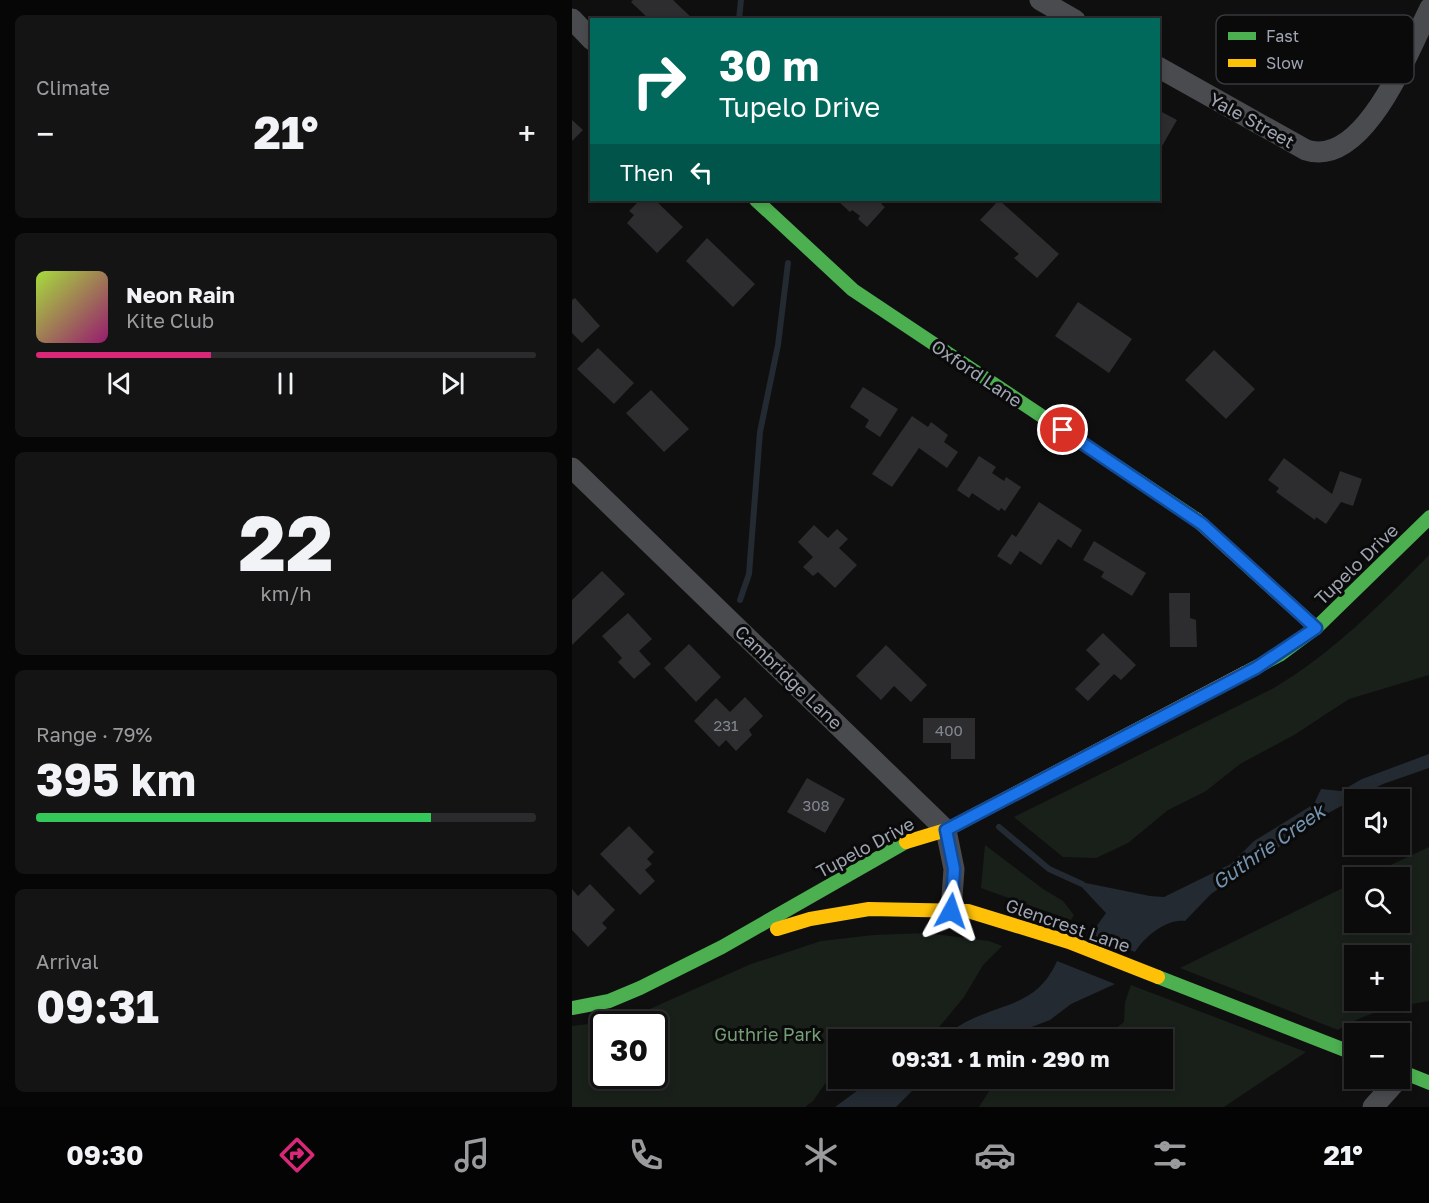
<!DOCTYPE html>
<meta charset="utf-8">
<style>
:root{--surface:#0b0b0c;--page:#141415;--text:#f1f3f6;--muted:#9a9b9d;--line:#2b2b2d;--accent:#db2777}
body{margin:0;font-family:"Golos Text",sans-serif;background:var(--page);color:var(--text);height:100vh;display:flex;flex-direction:column;font-size:22px;white-space:nowrap}
*{box-sizing:border-box;margin:0}
p{font-size:20px;color:var(--muted)}
.icon{flex:none;width:33px;height:33px;fill:none;stroke:currentColor;stroke-width:2;stroke-linecap:round;stroke-linejoin:round}
.map{position:relative;flex:1;overflow:hidden}
.drawer{display:flex;flex-direction:column;gap:15px;padding:15px;background:#060607;width:572px}
.drawer>*{flex:none}
.hud{position:absolute;left:18px;top:18px;width:570px;height:183px;border-radius:0px;box-shadow:0 3px 9px #0003,0 0 0 2px var(--line);background:#00695c;color:#fff;overflow:hidden}
.buttons{position:absolute;left:772px;top:789px;display:grid;gap:12px}
.buttons a{display:grid;place-items:center;width:66px;height:66px;border-radius:0px;background:var(--surface);box-shadow:0 3px 9px #0003,0 0 0 2px var(--line);font-size:30px}
.speed{position:absolute;left:18px;top:1011px;display:flex;gap:12px;font-size:30px;font-weight:700;text-align:center}
.speed>*{display:grid;place-content:center;width:78px;height:78px;border-radius:50%;background:var(--surface);box-shadow:0 3px 9px #0003,0 0 0 2px var(--line);line-height:1}
.speed .limit{border:3px solid #111;border-radius:9px;background:#fff;color:#111}
.pin{position:absolute;display:grid;place-items:center;width:51px;height:51px;color:#fff;margin:-26px;border:3px solid #fff;border-radius:50%;box-shadow:0 2px 6px #0007}
.me{position:absolute;width:66px;margin:-33px;rotate:5deg;stroke-linejoin:round;filter:drop-shadow(0 0 4px #0008)}
.turn{display:flex;align-items:center;gap:21px;height:126px;padding:0 30px;font-size:27px}
.turn .icon{width:78px;height:78px;stroke-width:2.5}
.turn b{display:block;font-size:42px;line-height:51px}
.then{display:flex;align-items:center;height:57px;padding:0 30px;background:#0003;gap:12px;font-size:22px}
.big{font-size:45px;font-weight:700;line-height:1.1}
.drawer .card{flex:1;display:flex;flex-direction:column;justify-content:center;gap:9px;min-width:0;padding:0 21px;border-radius:9px;background:var(--page)}
.drawer .dial{align-items:center;gap:0}
.dial b{font-size:78px;line-height:1}
.song{display:flex;align-items:center;gap:18px}
.cover{width:72px;height:72px;border-radius:9px;background:linear-gradient(135deg,hsl(80 70% 55%),hsl(320 70% 35%))}
.played{height:6px;border-radius:3px;background:linear-gradient(90deg,var(--accent) 35%,var(--line) 35%)}
.keys{display:flex;justify-content:space-around;direction:ltr}
.heat{display:flex;justify-content:space-between;align-items:center;font-size:33px;direction:ltr}
.charge{height:9px;border-radius:4px;background:linear-gradient(90deg,#34c759 79%,var(--line) 0)}
.trip{position:absolute;left:256px;top:1029px;width:345px;height:60px;border-radius:0px;background:var(--surface);box-shadow:0 3px 9px #0003,0 0 0 2px var(--line);font-weight:700;line-height:60px;text-align:center}
.tabs{display:flex;height:96px;justify-content:space-around;align-items:center;background:#040405;color:var(--muted)}
.tabs .icon{width:42px;height:42px}
.tabs .selected{color:var(--accent)}
.tabs b{font-size:27px;color:var(--text)}
main{display:flex;flex:1;min-height:0}
.map>svg:first-child{display:block}
.green{fill:#19201a;fill-rule:evenodd}
.water{fill:#232a31}
.lines{fill:none;stroke-linecap:round;stroke-linejoin:round}
.stream{stroke:#232a31;stroke-width:6}
.building{fill:#2d2d2f}
.street{stroke:#4a4b4f;stroke-width:21}
.fast{stroke:#4caf50;stroke-width:14}
.slow{stroke:#ffc107;stroke-width:14}
.route-casing{stroke:#114b97;stroke-width:15}
.route{stroke:#1a73e8;stroke-width:10}
.labels{text-anchor:middle;dominant-baseline:central;stroke-width:6;stroke-linejoin:round;paint-order:stroke}
.number-label{font-size:15px;fill:#828791}
.street-label{font-size:18px;fill:#9fa5b2;stroke:#0a0a0b}
.park-label{font-size:18px;fill:#759e77;stroke:#0a0a0b}
.water-label{font-size:20px;font-style:italic;fill:#7493af;stroke:#0a0a0b}
.key{fill:#0a0a0b;stroke:#37383d;stroke-width:1.5}
.key-label{font-size:16px;fill:#9fa5b2}
</style>
<main>
<section class="drawer">
<div class="card"><p>Climate</p>
<div class="heat"><a>−</a><b class="big">21°</b><a>+</a></div>
</div>
<div class="card">
<div class="song"><i class="cover"></i><div><b>Neon Rain</b><p>Kite Club</p></div></div>
<div class="played"></div>
<div class="keys"><svg class="icon" aria-label="previous" viewBox="0 0 24 24"><path d="M18 5L8 12l10 7zM5 5v14"/></svg><svg class="icon" aria-label="pause" viewBox="0 0 24 24"><path d="M8 5v14M16 5v14"/></svg><svg class="icon" aria-label="next" viewBox="0 0 24 24"><path d="M6 5l10 7-10 7zM19 5v14"/></svg></div>
</div>
<div class="card dial"><b>22</b><p>km/h</p></div>
<div class="card"><p>Range · 79%</p><b class="big">395 km</b><div class="charge"></div></div>
<div class="card"><p>Arrival</p><b class="big">09:31</b></div>
</section>
<div class="map">
<svg width="858" height="1107" viewBox="0 0 858 1107">
<rect width="100%" height="100%" fill="#0f0f10"/>
<path class="green" d="M857,555V675L777,699L722,735L668,764L634,791L596,810L556,843L524,858L491,857L442,817L702,688C762,652 809,604 857,555Z
M413,845L471,889L491,901L502,915L499,920L409,888Z
M857,847V1001C827,1006 793,1012 766,1030L608,968L783,882V922H828V878L793,877ZM783,956H828V1000H783Z
M354,933L417,941L430,946L411,965L392,997L368,1026L348,1039L267,1040V1064L241,1101L233,1107H0V1026L41,1021L62,1016L179,964L249,941L302,935ZM32,1024H82V1076H32Z
M559,985L734,1052L652,1107H407L421,1085L444,1079L591,1078V1040L530,1039L552,1022L553,1002Z"/>
<path class="water" d="M857,754V768L811,784L758,812L639,894L613,921C595,918 572,937 563,952L519,934L534,913L504,881L578,896L592,897L659,864L682,841L742,804L749,789L769,791L790,779Z
M485,961L543,984L499,1004L478,1020L428,1039H365C377,1032 389,1024 402,1018C438,1002 467,1002 485,961Z
M301,1079V1078L360,1079L346,1085L324,1107H263Z"/>
<g class="lines">
<path class="stream" d="M167,20L169,0
M168,600L177,574L188,432L206,345L216,263
M427,827L477,869L510,884"/>
</g>
<path class="building" d="M61,0H101L122,20H78L59,2Z
M586,110L605,120L586,153Z
M0,120L11,130L0,141Z
M68,200H83L111,227L85,253L55,223L62,215L57,211Z
M269,200H314L309,204L313,207L295,227L286,219L288,216L280,210L278,212L267,202Z
M427,200L487,254L465,278L442,258L447,254L408,220Z
M135,238L183,284L161,307L114,261Z
M3,298L28,326L10,343L0,333V300Z
M506,302L560,339L537,373L483,336Z
M26,348L62,383L42,404L5,369Z
M642,350L683,389L654,419L613,380Z
M291,387L326,409L308,437L293,427L297,420L278,407Z
M79,390L117,429L92,452L54,413Z
M340,416L356,427L359,422L376,435L372,442L386,452L375,468L347,448L320,487L300,474Z
M407,456L424,467L420,473L432,481L434,477L449,487L433,511L429,508L427,511L400,493L397,498L385,490Z
M712,458L760,494L768,471L790,479L781,506L769,502L754,524L744,517L743,520L704,492L707,488L696,480Z
M467,502L510,530L499,548L486,539L469,565L448,551L439,565L425,556L440,534L444,537Z
M242,525L256,538L265,529L276,539L267,548L285,565L263,588L246,572L241,576L231,567L241,557L226,542Z
M522,541L574,573L560,596L529,577L532,572L511,560Z
M30,571L53,594L0,645V600Z
M597,593H618V618L624,620L625,647H598Z
M56,613L80,639L67,651L79,664L62,679L46,662L50,658L30,636Z
M531,633L564,665L549,680L542,674L516,701L503,689L528,664L514,650Z
M117,644L149,677L124,702L92,668Z
M314,645L355,685L339,702L322,686L309,700L284,676Z
M173,697L191,716L177,730L180,735L164,751L154,740L147,747L122,721L144,698L158,712Z
M351,718H403V759H379V743H351Z
M235,778L273,799L253,833L215,812Z
M57,826L82,852L75,859L80,864L73,870L83,881L68,895L28,854Z
M18,884L43,910L30,923L35,928L16,947L0,930V889L6,896Z"/>
<g class="lines">
<path class="street" d="M468,0L503,20
M0,19L20,40
M586,67L734,150C793,169 837,49 858,8
M0,468L374,830L382,869L379,911
M801,1107L827,1078"/>
<path class="fast" d="M184,200L281,290L624,519
M673,673L709,654L744,628L858,517
M586,977L783,1054
M0,1008L37,1001L68,988L150,947L334,842
M828,1071L858,1083"/>
<path class="slow" d="M624,519L744,628
M334,842L374,830L673,673
M205,929L238,919L297,909L396,911L497,942L586,977"/>
</g>
<g class="lines">
<defs>
<path id="route" d="M379,911L382,869L374,830L684,668L744,628L630,524L491,430"/>
</defs>
<use href="#route" class="route-casing"/>
<use href="#route" class="route"/>
</g>
<g class="labels">
<g class="number-label">
<text x="154" y="725">231</text>
<text x="377" y="730">400</text>
<text x="244" y="805">308</text>
</g>
<g class="street-label">
<text transform="translate(680 120) rotate(29)">Yale Street</text>
<text transform="translate(405 373) rotate(34)">Oxford Lane</text>
<text transform="translate(784 564) rotate(-44)">Tupelo Drive</text>
<text transform="translate(217 677) rotate(44)">Cambridge Lane</text>
<text transform="translate(293 847) rotate(-28)">Tupelo Drive</text>
<text transform="translate(496 925) rotate(19)">Glencrest Lane</text>
</g>
<g class="park-label">
<text x="196" y="1034">Guthrie Park</text>
</g>
<g class="water-label">
<text transform="translate(696 846) rotate(-35)">Guthrie Creek</text>
</g>
</g>
<rect x="644" y="15" width="198" height="69" rx="9" class="key"/>
<rect x="656" y="32" width="28" height="8" fill="#4caf50"/>
<rect x="656" y="59" width="28" height="8" fill="#ffc107"/>
<g class="key-label">
<text x="694" y="42">Fast</text>
<text x="694" y="69">Slow</text>
</g>
</svg>
<div class="buttons">
<a><svg class="icon" aria-label="sound" viewBox="0 0 24 24"><path d="M4 9h4l5-4v14l-5-4H4zM17 9q2 3 0 6"/></svg></a>
<a><svg class="icon" aria-label="search" viewBox="0 0 24 24"><circle cx="10" cy="10" r="6"/><path d="M15 15l6 6"/></svg></a>
<a>+</a>
<a>−</a>
</div>
<div class="speed"><div class="limit">30</div></div>
<div class="pin" style="left:491px;top:430px;background:#d93025"><svg class="icon" aria-label="arrive" viewBox="0 0 24 24"><path d="M6 21V4h12l-3 4 3 4H6"/></svg></div>
<svg class="me" style="left:379px;top:911px" viewBox="-20 -20 40 40"><path d="M0-17L14 15 0 8-14 15z" fill="#1a73e8" stroke="#fff" stroke-width="4"/></svg>
<div class="trip">09:31 · 1 min · 290 m</div>
<div class="hud">
<div class="turn"><svg class="icon" aria-label="right" viewBox="0 0 24 24"><path d="M7 20v-9h11M14 6l5 5-5 5"/></svg><div><b>30 m</b>Tupelo Drive</div></div>
<div class="then">Then<svg class="icon" aria-label="left" viewBox="0 0 24 24"><path d="M17 20v-9H6M10 6l-5 5 5 5"/></svg></div>
</div>
</div>
</main>
<nav class="tabs">
<b>09:30</b>
<svg class="icon selected" aria-label="directions" viewBox="0 0 24 24"><path d="M12 3l9 9-9 9-9-9zM9 14v-3h6M13 9l2 2-2 2"/></svg>
<svg class="icon" aria-label="music" viewBox="0 0 24 24"><path d="M9 18V5l10-2v13"/><circle cx="6" cy="18" r="3"/><circle cx="16" cy="16" r="3"/></svg>
<svg class="icon" aria-label="phone" viewBox="0 0 24 24"><path d="M5 4h4l2 5-3 2q2 4 5 5l2-3 5 2v4C11 20 4 13 5 4z"/></svg>
<svg class="icon" aria-label="climate" viewBox="0 0 24 24"><path d="M12 3v18M4 7l16 10M4 17L20 7"/></svg>
<svg class="icon" aria-label="car" viewBox="0 0 24 24"><path d="M5 17H2v-5l4-1 3-4h7l3 4 3 1v5h-3M9 17h6M6 11h13"/><circle cx="7" cy="17" r="2"/><circle cx="17" cy="17" r="2"/></svg>
<svg class="icon" aria-label="filters" viewBox="0 0 24 24"><path d="M4 7h16M4 17h16"/><circle cx="9" cy="7" r="2"/><circle cx="15" cy="17" r="2"/></svg>
<b>21°</b>
</nav>
